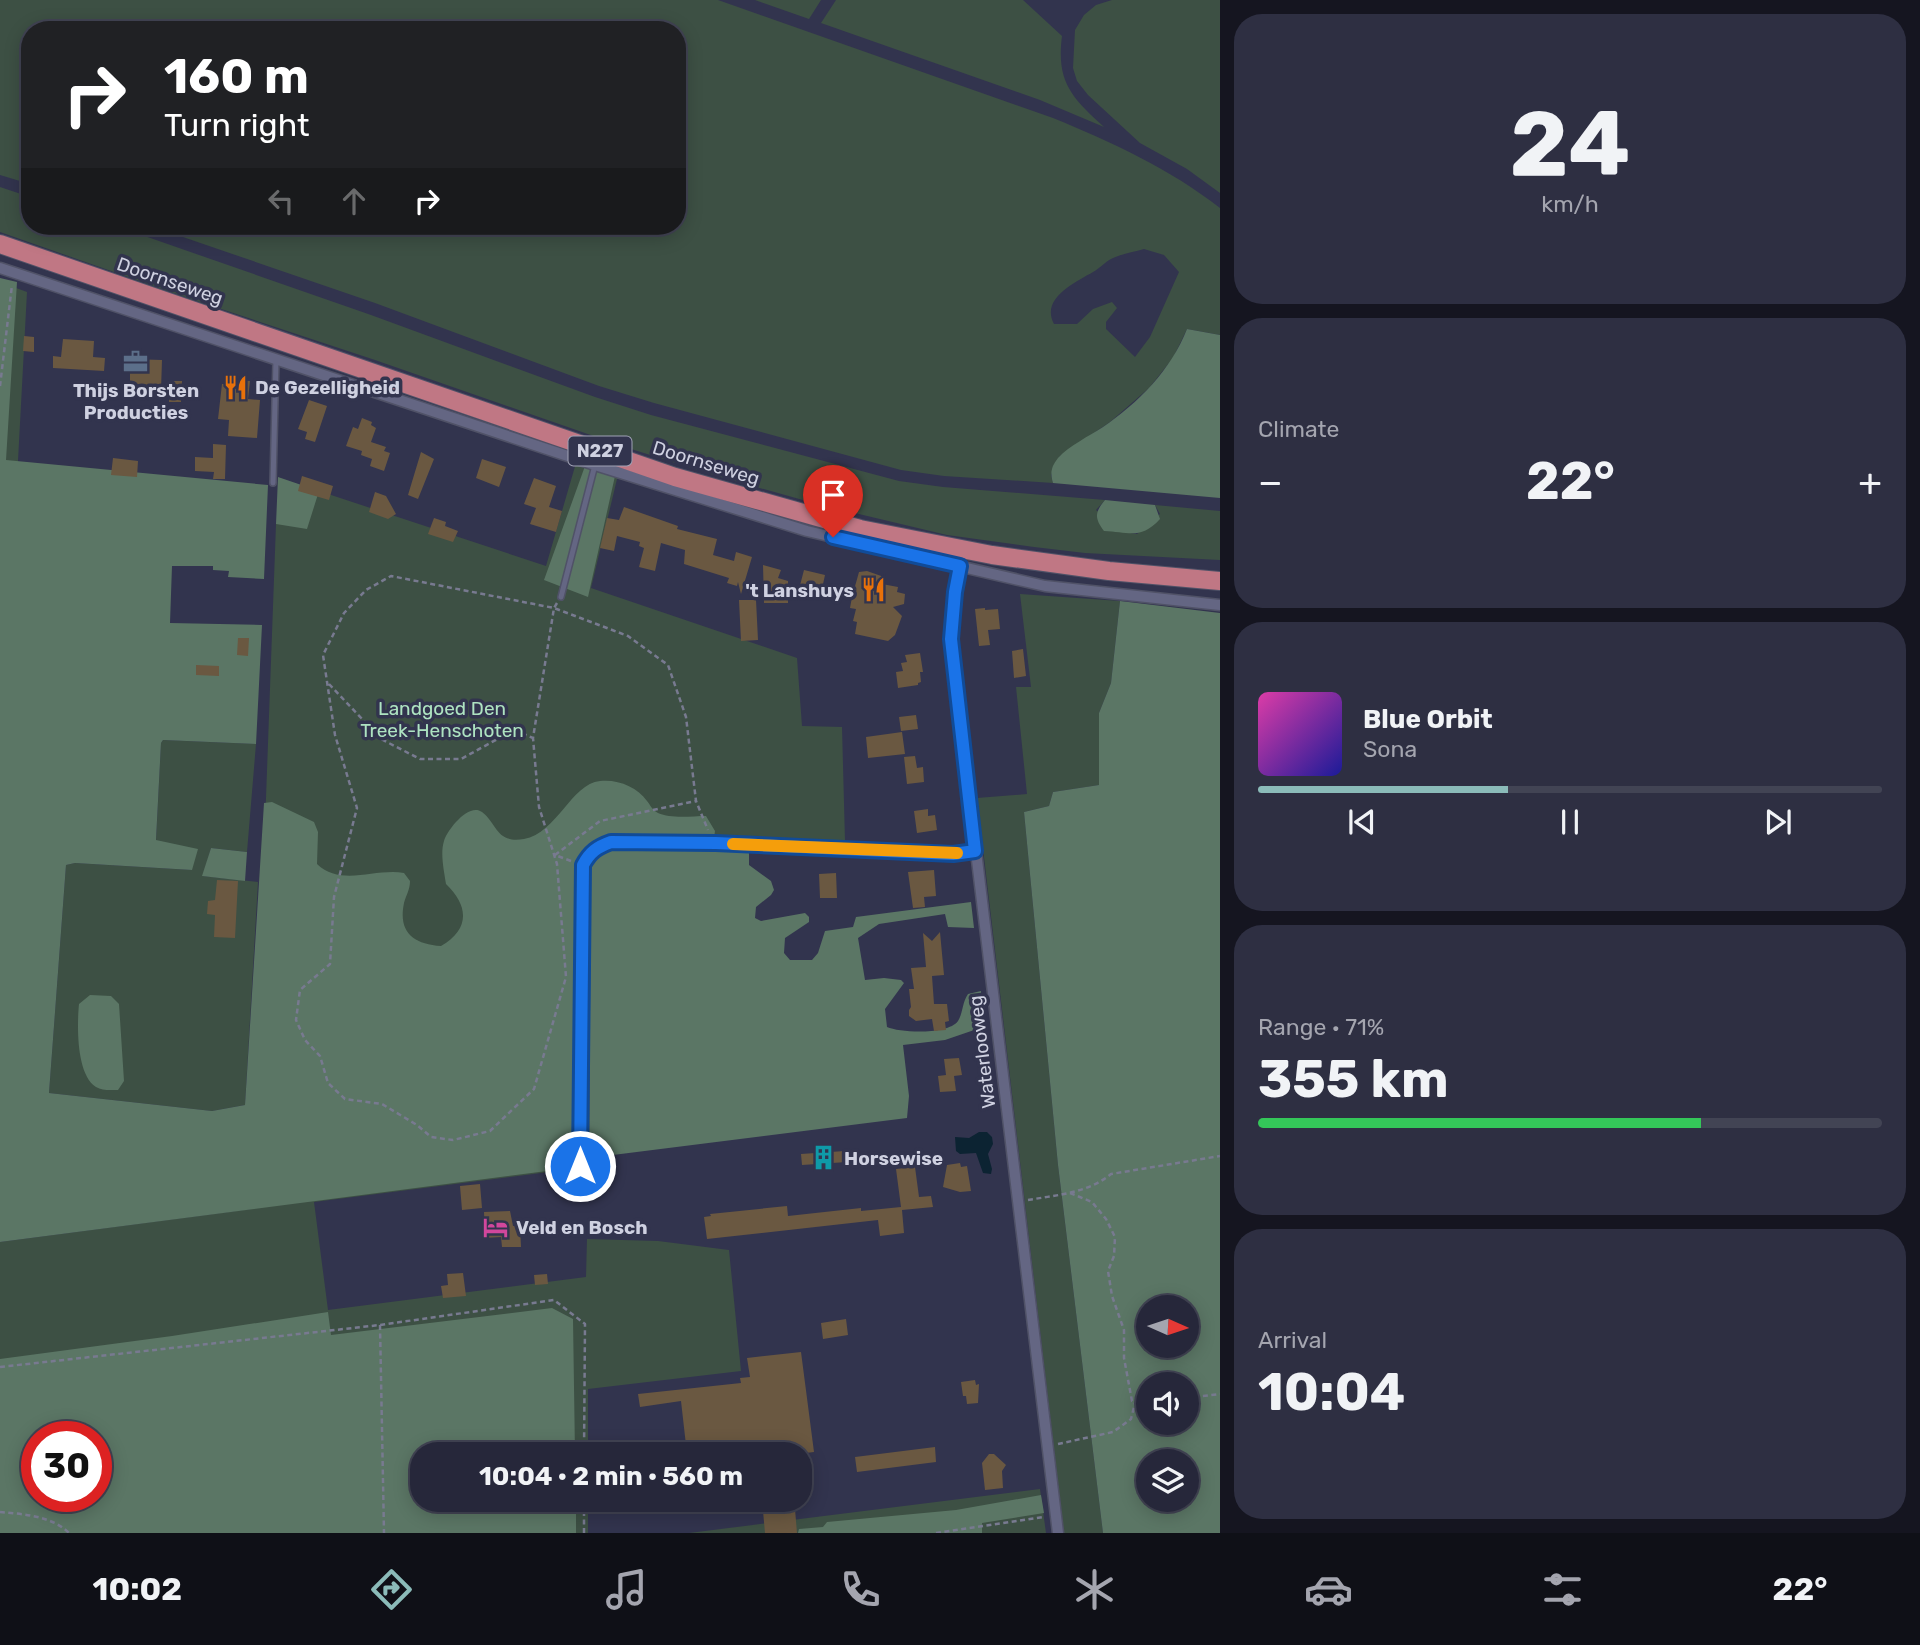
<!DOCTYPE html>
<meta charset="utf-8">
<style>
:root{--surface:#26273a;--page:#2e2f42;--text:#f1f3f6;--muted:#a4a5af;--line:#424454;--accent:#8bbbb9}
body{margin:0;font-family:Rubik,sans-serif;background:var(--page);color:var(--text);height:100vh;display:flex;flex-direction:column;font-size:26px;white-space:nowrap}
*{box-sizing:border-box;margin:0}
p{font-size:23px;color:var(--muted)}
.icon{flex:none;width:38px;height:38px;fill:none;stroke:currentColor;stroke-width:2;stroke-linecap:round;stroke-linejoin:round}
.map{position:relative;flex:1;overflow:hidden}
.panel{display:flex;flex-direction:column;gap:14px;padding:14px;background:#151520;width:700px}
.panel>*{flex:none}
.banner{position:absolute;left:21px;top:21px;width:665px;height:214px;border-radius:28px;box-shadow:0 4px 18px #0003,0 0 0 2px var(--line);background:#202124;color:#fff;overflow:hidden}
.needle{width:46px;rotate:93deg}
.controls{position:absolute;left:1136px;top:1295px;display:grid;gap:14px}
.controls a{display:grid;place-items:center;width:63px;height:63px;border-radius:50%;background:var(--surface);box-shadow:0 4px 18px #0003,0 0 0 2px var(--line);font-size:35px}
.speed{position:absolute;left:21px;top:1421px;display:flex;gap:14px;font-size:35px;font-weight:700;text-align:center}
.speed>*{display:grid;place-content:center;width:91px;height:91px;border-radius:50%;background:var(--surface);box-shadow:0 4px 18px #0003,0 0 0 2px var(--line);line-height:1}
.speed .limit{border:10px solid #d22;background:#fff;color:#111}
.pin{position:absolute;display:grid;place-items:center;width:60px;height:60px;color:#fff;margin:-72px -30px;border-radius:50% 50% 50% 0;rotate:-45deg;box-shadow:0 0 7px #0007}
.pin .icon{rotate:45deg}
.me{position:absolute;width:77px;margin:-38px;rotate:0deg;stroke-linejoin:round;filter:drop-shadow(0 0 5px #0008)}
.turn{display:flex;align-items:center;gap:24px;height:147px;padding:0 28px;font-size:32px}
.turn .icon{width:91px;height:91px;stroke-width:2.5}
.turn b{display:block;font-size:49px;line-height:60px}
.lanes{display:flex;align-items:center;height:66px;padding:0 28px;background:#0003;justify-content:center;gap:35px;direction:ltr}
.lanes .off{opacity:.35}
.big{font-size:52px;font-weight:700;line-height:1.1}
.panel .card{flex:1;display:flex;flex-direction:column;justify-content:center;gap:10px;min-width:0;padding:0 24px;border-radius:28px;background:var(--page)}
.panel .dial{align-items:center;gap:0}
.dial b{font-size:91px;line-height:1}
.song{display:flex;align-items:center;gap:21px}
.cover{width:84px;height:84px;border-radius:10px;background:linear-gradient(135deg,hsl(320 70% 55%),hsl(240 70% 35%))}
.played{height:7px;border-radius:4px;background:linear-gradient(90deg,var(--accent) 40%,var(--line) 40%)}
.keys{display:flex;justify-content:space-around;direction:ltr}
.heat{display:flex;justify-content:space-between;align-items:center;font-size:38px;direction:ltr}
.charge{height:10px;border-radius:5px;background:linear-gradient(90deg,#34c759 71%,var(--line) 0)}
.trip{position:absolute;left:410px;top:1442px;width:402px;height:70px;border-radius:28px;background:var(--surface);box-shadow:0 4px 18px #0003,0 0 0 2px var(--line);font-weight:700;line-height:70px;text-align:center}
.dock{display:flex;height:112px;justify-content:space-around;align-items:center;background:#0f1017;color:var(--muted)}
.dock .icon{width:49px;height:49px}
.dock .active{color:var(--accent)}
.dock b{font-size:32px;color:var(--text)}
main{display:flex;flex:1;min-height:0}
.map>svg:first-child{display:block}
.green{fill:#3d5044;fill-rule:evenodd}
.forest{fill:#5b7665;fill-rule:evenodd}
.water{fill:#0c2332}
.building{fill:#6a5841}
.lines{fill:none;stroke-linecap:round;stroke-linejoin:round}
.service-casing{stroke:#505267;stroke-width:8}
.minor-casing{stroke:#505267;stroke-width:13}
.primary-casing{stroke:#505267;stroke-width:20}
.path{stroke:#787a90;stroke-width:2.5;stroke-dasharray:5 3.5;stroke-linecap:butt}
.service{stroke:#646683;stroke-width:5}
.minor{stroke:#646683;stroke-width:10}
.primary{stroke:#c07784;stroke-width:18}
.route-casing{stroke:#114b97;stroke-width:18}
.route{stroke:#1a73e8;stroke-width:12}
.slow{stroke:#f59e0b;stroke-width:12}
.labels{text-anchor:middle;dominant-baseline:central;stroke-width:7;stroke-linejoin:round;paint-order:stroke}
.shield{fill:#32344e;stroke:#a0a2b5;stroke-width:2}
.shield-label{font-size:18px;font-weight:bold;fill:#cfd1e1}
.street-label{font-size:19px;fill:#cfd1e1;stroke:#32344e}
.poi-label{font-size:19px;font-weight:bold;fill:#cfd1e1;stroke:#32344e;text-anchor:start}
.park-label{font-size:19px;fill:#aee3c1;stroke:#32344e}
</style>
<main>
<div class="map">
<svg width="1220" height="1533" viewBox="0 0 1220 1533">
<rect width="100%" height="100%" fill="#32344e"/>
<path class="green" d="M0,0H718L1053,118C1112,142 1170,169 1220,208V335L1187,329L1173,358L1149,388L1110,422L1060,456L1051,475L1053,483L944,476L901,470L654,403L599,386L375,303L151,226H677V30H30V184L0,175ZM1144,249L1164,255L1179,272L1150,337L1135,357L1106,329V322L1117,308L1112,302L1093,309L1077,324H1054C1040,298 1076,282 1093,272C1100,268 1105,262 1111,259C1121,254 1133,252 1144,249Z
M755,0H821L809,19Z
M836,0H1023L1062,36C1056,82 1072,98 1104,127L1040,100L821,23Z
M1112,0H1220V193L1187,169L1140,143L1088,95L1077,81L1073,68L1075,30L1084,15L1096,5Z
M0,187L30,197V226H116L371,315L595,397L651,415L899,481L943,487L1105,500L1096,510L1124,532L1137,534L1160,514L1155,505L1220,511V560L1085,553L1034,547L947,535L817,504L717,476L628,448L375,360L188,298L0,232Z
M0,282L27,292L5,705Z
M576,463L623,471L620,479H617L591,588L797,658L802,726L842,727L845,841L572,832V1169L314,1202L328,1310L586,1277L587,1239L658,1241L729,1250L741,1371L588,1389V1454H422V1500H588V1533H0V1242L251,1209L276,524L319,491L546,566ZM37,1437H96V1496H37Z
M1020,594L1120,601L1111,683L1099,713V785L1053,792L1049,806L1024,812L1058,1165L1103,1533H1064L977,798L1027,794L1016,687H1031Z
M163,740L256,744L247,852L211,848L203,876L258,882L245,1105L212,1111L49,1093L66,865L75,863L192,870L156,841L161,743Z
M1040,1489L1046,1533H689Z"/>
<path class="forest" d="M0,278L17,282L6,460L268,485L264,579L228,577L229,571L213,570V566H172L170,623L262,625L256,744L163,740L161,743L156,840L198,849L192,870L75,863L66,865L49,1093L212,1111L245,1105L264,803L272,802L314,822L318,832L317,864C341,887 375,868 404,873L410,881C410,890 406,895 404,903C398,932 413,944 441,946C470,929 469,906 446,884C444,871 440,853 444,841C447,830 469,802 482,812C497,823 496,844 524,839C557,833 571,784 600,781C618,779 637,787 647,801C651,806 652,810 658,813C671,819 692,816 706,816L715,831L714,838H602L585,850L579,862L577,896L578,1167L0,1242Z
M1187,329L1220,335V498L1053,483C1050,473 1051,467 1058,458C1069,446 1089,436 1103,427C1138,403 1171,370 1187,329Z
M585,466L615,476L588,597L544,580Z
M278,477L319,491L307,529L276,524Z
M1105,500L1155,505L1160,519C1141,540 1129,532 1104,531C1094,518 1095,512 1105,500Z
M1120,601L1220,613V1533H1103L1058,1165L1024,812L1049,806L1053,792L1099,785V713L1111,683ZM1148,1307H1186V1346H1148ZM1148,1384H1186V1423H1148ZM1148,1461H1186V1500H1148Z
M211,848L247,852L245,881L202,876Z
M614,848L749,849V865L771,881L774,890L771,895L756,907L755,918L761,921L805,913L809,917V922L785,938L784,953L790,960H812L818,953L825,931L853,927L856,917L971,902L974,928L948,927L945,914L879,924L858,938L865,980L884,978L901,980L904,983L885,1009L887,1027C901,1033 948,1035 958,1021C963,1013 962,1003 968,994L981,991L983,1027L945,1040L903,1045L909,1096L907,1118L589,1158L591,868L592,859L597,851Z
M90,995L111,996L119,1004L124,1081L118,1090C111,1090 102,1091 96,1087C76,1074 77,1025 79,1004Z
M552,1308L573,1319L575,1454H422V1500H576V1533H0V1359L172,1336L328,1312L331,1335ZM37,1437H96V1496H37Z
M1041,1495L1044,1513L982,1523V1533H798L799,1529L823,1527L827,1522L956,1510Z"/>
<path class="water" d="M979,1132H987L992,1137L993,1144L988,1154L992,1169L991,1174L983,1173L976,1153L960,1154L956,1151L955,1137L969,1138Z"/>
<path class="building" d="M24,336L34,337V352L23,351Z
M63,339L94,341L93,357L105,358L104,371L53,368V356L61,357Z
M130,359L162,360L161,390L130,389Z
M230,380L250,381L248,399L260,400L257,438L228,436L229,420L218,419L222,384H230Z
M170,381H182L181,402H169Z
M309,400L327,406L315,442L305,439L307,432L298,429Z
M362,418L372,422L371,425L376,428L371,442L386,447L384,451L390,453L384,471L370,466L372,459L361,455L362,451L346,446L353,427L358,429Z
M213,444L226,445L225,479H213L214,472L195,471V457L213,458Z
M421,452L434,459L418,499L408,495Z
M113,458L138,461L137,477L111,475Z
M482,459L506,467L499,487L476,478Z
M302,476L333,486L329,500L298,491Z
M534,478L556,486L549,507L562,511L556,532L530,524L536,508L524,504Z
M375,492L386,496L396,514L388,519L369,512Z
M624,507L678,526L677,529L717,539L713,555L734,561L736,552L752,557L741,594L738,582L737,586L727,583L729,578L684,564L685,550L661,543L655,571L639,567L644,548L639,546L640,542L617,536L614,551L600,548L607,518L619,520Z
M434,518L446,522L445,526L458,531L453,542L428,534Z
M763,565L781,570L778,578L788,581V603H764Z
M804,570L825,575L820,598L798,593Z
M867,571L884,577L882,584L898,587L897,592L905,594L904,604L893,607L902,616L895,635L888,641L855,634L857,622L853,621L856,609L850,608L852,597L859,572Z
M739,600H756L758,640L741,641Z
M985,608V610L998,609L1000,629L988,630L990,645L979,646L975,609Z
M238,638H249L248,656L237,655Z
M1023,649L1026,676L1014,678L1012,651Z
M920,653L923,672H920L921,682L918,683V685L898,688L896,672L903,671L901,663L907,662L905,655Z
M196,665L219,666V676L196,675Z
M916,715L918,729L901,731L899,717Z
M902,732L905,754L868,758L866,737Z
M915,756L917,768L923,767L924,782L907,784L904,757Z
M928,809V816L935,815L937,830L917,833L914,811Z
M934,870L936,896L924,897L925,907L913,908L908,872Z
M836,873L837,898H820L819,874Z
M217,880L238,881L235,938L214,937L215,915L207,914L208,901L215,900Z
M940,932L944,975L932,976L934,1004H947L949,1021L945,1022L946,1030L934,1031L932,1019L916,1021L909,1016V1010L911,1007L909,989H914L911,968L926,967L923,933L932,941Z
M959,1058L962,1075L954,1076L956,1091L940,1092L938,1076L946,1075L944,1059Z
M845,1151L847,1162L802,1165L801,1154Z
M960,1163L961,1167L967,1166L971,1191L960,1192L943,1187L947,1165Z
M915,1167L919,1197L931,1196L933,1207L902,1210L904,1233L880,1236L878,1220L707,1239L704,1217L711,1216L710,1214L787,1206L788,1216L861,1208V1211L901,1207L896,1169Z
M480,1184L482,1208L462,1210L460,1186Z
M510,1211L513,1226H520L521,1247H502L501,1237L485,1238L484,1212Z
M463,1273L466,1296L443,1298L441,1286L448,1285L447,1274Z
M547,1274L548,1284L535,1285L534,1275Z
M846,1319L848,1335L823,1339L821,1323Z
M801,1352L814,1452L798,1454H687L681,1401L640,1407L638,1394L741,1383L740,1378L750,1377L747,1358Z
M975,1380L976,1385L979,1384L978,1403L967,1404L966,1396H963L961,1382Z
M935,1447L936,1462L857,1472L855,1457Z
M989,1454H994L1006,1465L1002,1471L1003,1488L985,1490L982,1463Z
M693,1500H735V1507L694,1512Z
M795,1509L797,1533H765L763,1511Z"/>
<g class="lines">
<defs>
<path id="service" d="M273,483L276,360
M561,597L595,465"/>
<path id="minor" d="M0,268L595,465L807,531L1045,586L1220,605
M960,566L953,610L952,652L1058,1533
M580,1166L583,865C590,852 596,846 611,842L716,843L953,854L975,851"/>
<path id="primary" d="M0,244L675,477L860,529L992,555L1109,571L1220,581"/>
</defs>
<use href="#service" class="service-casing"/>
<use href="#minor" class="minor-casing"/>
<use href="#primary" class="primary-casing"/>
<path class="path" d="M0,386L12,285
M557,603L554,608L533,738L539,807L557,864L566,977L534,1089L490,1131L453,1140L431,1137L417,1125L382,1104L345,1099L328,1083L320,1056L305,1040L296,1020L300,990L330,964L334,897L357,808L335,735L323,655L344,613L366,590L391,576L554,608L628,636L668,665L686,717L696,801L708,830
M329,684L381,739L420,759H461L514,730L533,738
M571,861L555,855L600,821L696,801
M1070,1193L1092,1202L1106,1219L1115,1237L1114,1256L1108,1271L1112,1296L1124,1330V1358L1132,1401L1139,1405L1148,1404
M1028,1200C1057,1195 1088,1193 1111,1174L1220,1156
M380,1325L384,1533
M0,1367L380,1325L554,1300L585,1324L584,1454
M1186,1398L1220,1394
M1058,1444L1113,1432L1131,1419L1135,1403
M0,1512C23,1514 52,1516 69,1533
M584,1533V1500
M936,1533L1043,1517"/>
<use href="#service" class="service"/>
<use href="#minor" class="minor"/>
<use href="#primary" class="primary"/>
</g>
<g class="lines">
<defs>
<path id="route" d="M580,1166L583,865C590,852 597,847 611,842L716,843L953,854L975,851L951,639L955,592L960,566L833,537"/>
</defs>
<use href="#route" class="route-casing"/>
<use href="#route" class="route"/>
<path class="slow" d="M733,844L957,853"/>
</g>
<defs>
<symbol id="office-bare" viewBox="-9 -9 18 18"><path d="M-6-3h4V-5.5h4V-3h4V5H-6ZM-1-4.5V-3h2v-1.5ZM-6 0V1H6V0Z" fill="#5c6f8a" stroke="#32344e" stroke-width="2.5" paint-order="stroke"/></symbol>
<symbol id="restaurant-bare" viewBox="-9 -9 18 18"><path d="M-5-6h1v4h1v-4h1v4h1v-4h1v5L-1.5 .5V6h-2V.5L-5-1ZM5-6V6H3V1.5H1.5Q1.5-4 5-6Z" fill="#e8710a" stroke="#32344e" stroke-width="2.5" paint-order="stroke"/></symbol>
<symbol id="building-bare" viewBox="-9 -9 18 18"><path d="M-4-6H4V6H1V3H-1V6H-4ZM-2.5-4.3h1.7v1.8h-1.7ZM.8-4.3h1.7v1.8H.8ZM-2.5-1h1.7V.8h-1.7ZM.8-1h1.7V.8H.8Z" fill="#0f9aa8" stroke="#32344e" stroke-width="2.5" paint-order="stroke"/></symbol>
<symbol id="hotel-bare" viewBox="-9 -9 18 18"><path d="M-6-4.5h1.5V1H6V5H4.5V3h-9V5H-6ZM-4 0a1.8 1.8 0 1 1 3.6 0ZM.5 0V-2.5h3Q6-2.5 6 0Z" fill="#d1479c" stroke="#32344e" stroke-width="2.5" paint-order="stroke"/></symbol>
</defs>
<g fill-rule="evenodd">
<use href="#office-bare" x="118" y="344" width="35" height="35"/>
<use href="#restaurant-bare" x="218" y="370" width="35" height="35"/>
<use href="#restaurant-bare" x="856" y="572" width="35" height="35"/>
<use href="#building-bare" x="806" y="1140" width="35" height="35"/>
<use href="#hotel-bare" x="478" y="1210" width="35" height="35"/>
</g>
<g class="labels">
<rect class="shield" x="568.5" y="436.5" width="63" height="29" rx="5"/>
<g class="shield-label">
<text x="600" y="451">N227</text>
</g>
<g class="street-label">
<text transform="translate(170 281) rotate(19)">Doornseweg</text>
<text transform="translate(706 463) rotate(17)">Doornseweg</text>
<text transform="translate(982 1052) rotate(-97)">Waterlooweg</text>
</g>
<g class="poi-label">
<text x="255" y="387">De Gezelligheid</text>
<text x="136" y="390" text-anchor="middle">Thijs Borsten<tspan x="136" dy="22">Producties</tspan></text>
<text x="854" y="590" text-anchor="end">'t Lanshuys</text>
<text x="844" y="1158">Horsewise</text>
<text x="516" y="1227">Veld en Bosch</text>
</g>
<g class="park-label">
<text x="442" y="708">Landgoed Den<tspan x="442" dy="22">Treek-Henschoten</tspan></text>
</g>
</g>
</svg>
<div class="controls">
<a><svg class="needle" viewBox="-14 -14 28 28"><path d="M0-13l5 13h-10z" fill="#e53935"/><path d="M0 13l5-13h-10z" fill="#a4a5af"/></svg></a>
<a><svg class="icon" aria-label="sound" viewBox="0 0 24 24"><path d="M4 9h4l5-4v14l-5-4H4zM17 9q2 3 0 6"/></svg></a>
<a><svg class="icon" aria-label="layers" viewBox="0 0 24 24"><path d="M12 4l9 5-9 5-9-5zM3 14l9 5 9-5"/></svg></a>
</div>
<div class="speed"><div class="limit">30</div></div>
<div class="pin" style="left:833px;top:537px;background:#d93025"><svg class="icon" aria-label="arrive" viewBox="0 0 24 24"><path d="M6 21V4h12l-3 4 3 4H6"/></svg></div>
<svg class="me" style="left:580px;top:1166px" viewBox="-20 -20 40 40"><circle r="17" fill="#1a73e8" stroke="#fff" stroke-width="3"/><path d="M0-11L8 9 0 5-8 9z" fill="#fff"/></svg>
<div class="trip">10:04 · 2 min · 560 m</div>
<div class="banner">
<div class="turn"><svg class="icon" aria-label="right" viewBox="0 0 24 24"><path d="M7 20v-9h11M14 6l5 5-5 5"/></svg><div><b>160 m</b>Turn right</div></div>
<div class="lanes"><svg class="icon off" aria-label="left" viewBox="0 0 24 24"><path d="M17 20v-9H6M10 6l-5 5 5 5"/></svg><svg class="icon off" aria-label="ahead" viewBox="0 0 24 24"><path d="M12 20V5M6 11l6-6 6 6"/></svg><svg class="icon" aria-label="right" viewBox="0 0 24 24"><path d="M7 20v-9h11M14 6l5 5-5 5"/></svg></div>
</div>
</div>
<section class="panel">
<div class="card dial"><b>24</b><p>km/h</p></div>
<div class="card"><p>Climate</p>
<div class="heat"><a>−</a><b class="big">22°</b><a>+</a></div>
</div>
<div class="card">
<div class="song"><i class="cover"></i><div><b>Blue Orbit</b><p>Sona</p></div></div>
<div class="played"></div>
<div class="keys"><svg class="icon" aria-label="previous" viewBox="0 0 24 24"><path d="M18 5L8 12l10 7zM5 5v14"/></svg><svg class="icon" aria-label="pause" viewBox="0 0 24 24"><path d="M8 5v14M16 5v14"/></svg><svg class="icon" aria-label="next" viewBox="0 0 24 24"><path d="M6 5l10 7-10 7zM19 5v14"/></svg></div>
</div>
<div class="card"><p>Range · 71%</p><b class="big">355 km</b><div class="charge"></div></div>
<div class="card"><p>Arrival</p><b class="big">10:04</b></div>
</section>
</main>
<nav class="dock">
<b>10:02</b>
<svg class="icon active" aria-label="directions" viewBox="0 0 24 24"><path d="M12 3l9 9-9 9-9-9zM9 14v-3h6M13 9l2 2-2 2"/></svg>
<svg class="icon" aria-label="music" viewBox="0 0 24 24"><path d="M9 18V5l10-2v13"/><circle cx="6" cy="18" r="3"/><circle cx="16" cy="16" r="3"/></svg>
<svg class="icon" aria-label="phone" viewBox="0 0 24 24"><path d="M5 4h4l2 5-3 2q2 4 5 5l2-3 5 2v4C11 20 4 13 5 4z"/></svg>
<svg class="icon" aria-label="climate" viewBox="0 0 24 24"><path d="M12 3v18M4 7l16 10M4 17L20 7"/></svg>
<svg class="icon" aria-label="car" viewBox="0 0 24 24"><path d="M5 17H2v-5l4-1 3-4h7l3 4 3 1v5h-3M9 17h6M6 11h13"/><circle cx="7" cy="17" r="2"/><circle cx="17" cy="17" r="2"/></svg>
<svg class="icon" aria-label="filters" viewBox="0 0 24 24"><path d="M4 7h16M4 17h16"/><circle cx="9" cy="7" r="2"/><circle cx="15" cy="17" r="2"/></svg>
<b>22°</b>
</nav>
